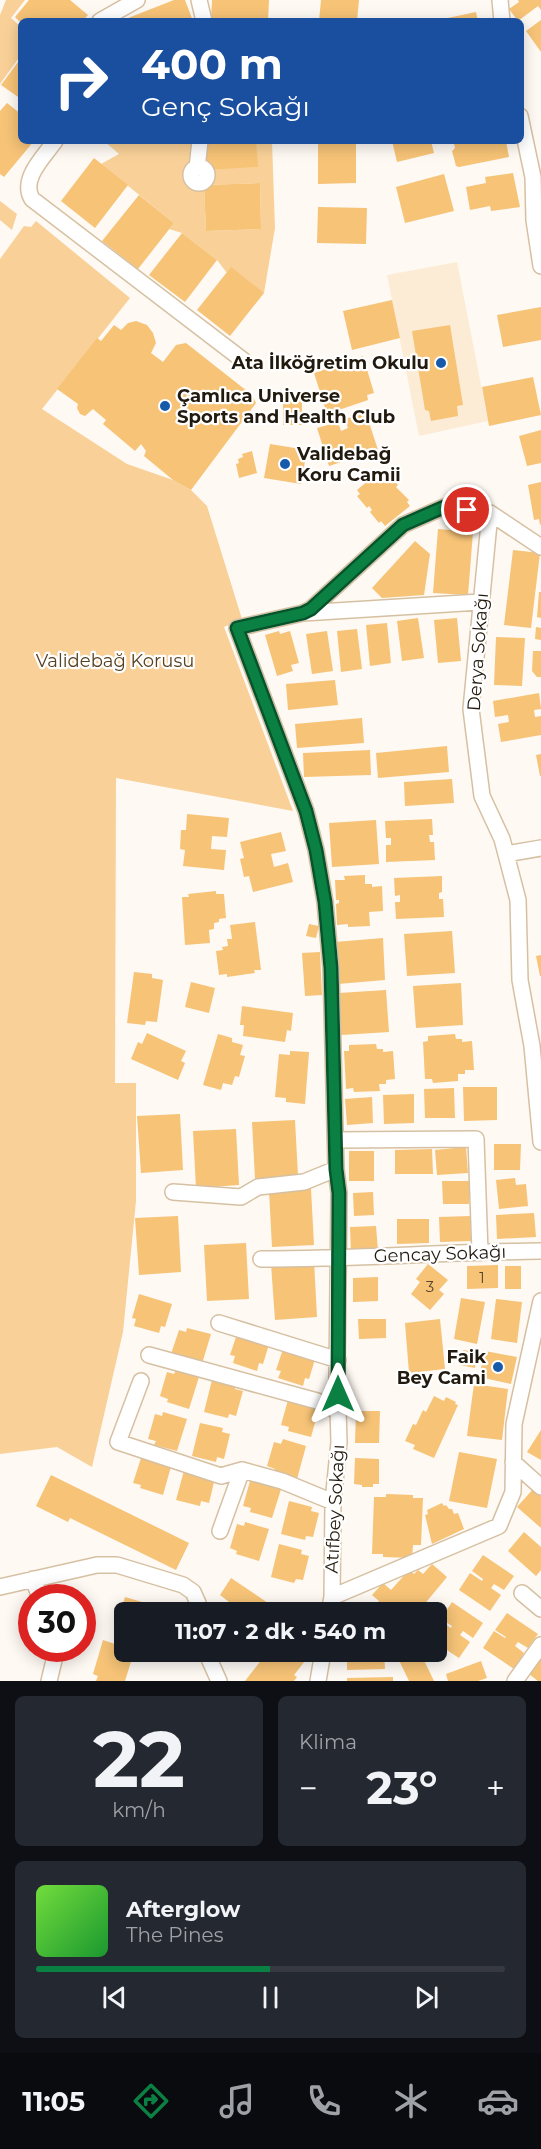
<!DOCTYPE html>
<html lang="tr">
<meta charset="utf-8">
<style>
:root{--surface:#171b24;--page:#242831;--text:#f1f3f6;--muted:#9ea1a6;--line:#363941;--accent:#0b8043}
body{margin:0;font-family:Montserrat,sans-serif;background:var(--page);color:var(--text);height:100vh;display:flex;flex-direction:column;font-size:22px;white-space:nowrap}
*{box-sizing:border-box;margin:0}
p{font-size:20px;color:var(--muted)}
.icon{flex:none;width:33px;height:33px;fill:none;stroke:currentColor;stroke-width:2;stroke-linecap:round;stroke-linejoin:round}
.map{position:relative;height:1681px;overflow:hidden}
.side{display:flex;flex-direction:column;gap:15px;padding:15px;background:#0d0f14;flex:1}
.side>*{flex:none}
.top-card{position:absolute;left:18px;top:18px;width:506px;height:126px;border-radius:9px;box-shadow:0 3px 15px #0003;background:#1a4fa0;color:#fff;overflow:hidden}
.speed{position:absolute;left:18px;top:1584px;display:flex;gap:12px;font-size:30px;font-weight:700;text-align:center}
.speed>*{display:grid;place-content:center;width:78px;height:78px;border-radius:50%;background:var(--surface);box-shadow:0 3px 15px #0003;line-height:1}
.speed .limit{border:9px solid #d22;background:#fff;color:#111}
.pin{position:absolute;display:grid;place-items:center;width:51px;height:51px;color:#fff;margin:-26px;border:3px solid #fff;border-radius:50%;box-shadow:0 2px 6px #0007}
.me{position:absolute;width:66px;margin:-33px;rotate:0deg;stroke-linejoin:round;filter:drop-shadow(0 0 4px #0008)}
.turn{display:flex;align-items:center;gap:21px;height:126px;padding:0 24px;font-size:27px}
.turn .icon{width:78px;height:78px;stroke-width:2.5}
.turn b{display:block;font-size:42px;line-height:51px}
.big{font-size:45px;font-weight:700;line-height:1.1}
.side .widget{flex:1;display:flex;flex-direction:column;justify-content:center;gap:9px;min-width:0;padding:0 21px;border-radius:9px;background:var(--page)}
.side .dial{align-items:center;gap:0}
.dial b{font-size:78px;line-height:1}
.song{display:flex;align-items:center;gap:18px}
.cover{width:72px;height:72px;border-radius:9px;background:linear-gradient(135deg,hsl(100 70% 55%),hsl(130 70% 35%))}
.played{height:6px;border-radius:3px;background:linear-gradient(90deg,var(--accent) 50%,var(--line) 50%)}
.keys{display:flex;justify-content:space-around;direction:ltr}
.heat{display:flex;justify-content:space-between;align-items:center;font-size:33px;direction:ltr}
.side .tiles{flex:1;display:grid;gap:15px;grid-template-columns:1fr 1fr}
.widget:last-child{grid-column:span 2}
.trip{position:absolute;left:114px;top:1602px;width:333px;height:60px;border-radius:9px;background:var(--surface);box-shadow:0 3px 15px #0003;font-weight:700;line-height:60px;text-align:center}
.tabs{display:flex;height:96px;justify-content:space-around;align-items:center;background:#090b0e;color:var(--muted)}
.tabs .icon{width:42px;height:42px}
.tabs .active{color:var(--accent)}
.tabs b{font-size:27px;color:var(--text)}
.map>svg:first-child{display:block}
.built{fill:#fcecd5}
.green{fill:#f9d198;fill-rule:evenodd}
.building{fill:#f6c377}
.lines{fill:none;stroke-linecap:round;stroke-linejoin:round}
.minor-casing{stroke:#d6c0a2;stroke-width:18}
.minor{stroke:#fff;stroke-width:15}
.route-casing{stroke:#07532c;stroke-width:15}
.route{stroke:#0b8043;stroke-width:10}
.poi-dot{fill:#185aaa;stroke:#fff;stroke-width:2}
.labels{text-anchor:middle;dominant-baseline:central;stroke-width:4.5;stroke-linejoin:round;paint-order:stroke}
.number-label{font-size:15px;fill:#574428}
.poi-label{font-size:18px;font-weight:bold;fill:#221a0e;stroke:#fff;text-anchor:end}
.street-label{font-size:18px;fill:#221a0e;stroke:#fff}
.park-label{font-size:18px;fill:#574121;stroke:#fff}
</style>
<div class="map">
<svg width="541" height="1681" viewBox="0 0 541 1681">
<rect width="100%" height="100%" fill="#fef9f3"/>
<path class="built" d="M457,262L488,421L419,436L387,275Z"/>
<path class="green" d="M6,0H25L11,18L21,27V55L0,84V15Z
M104,141H272L275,228L264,293L227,273L217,260L182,233L169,229L174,223L101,164L119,154ZM260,183L261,229L206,231L204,185Z
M0,201L17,214L12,230L0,220Z
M36,221L130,298L42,409L127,464L173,480L191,490L207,506L242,619L224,627L293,811L116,778L115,1083H136V1201L123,1332L92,1467L57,1447L0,1454V259L24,226L31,227Z"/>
<path class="building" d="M29,0H70L88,15L83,21H21V23L15,17Z
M174,0H185L193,21H129L128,18Z
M212,0H269L268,21H211Z
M321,0H359L357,21H319Z
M518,0H541V10L538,6L518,21L509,9L519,2Z
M476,12L478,21H438V20Z
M541,20V52L526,31Z
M21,58V99L1,85Z
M7,103L21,114V141H34L4,177L0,174V111Z
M203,141H256L258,167L205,170Z
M318,141H356V183L318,184Z
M392,141H431L434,153L397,162Z
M448,141H506L509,157L459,167L456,166L452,151L455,148L454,144Z
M94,158L128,185L95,228L61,201Z
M513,173L520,207L491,211L490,206L470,210L466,187L486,183L485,177Z
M444,174L454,211L405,223L396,187Z
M260,183L261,229L206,231L204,185Z
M139,195L174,223L138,269L102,241Z
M318,207L367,208L366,244L317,243Z
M182,233L217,260L185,302L149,275Z
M231,267L264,293L230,336L197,310Z
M392,300L400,338L352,350L343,311Z
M541,307V340L503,347L497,315Z
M136,321L147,325L153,333L156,343L151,353L163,362L176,345L186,343L252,395L256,403L191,490L173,480L144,456L146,451L141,444L135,451L103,424L106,420L93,409L85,416L80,414L77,408L78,404L57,389L97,338L101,341L114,325L121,330L128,323Z
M450,325L463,405L457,406L458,416L431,421L429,411L425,410L412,331Z
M363,356L374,393L367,395L368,400L327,414L314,373Z
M533,377L541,415L489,426L482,387Z
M302,400V425H283V401Z
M366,413L378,450L329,466L317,428L338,422L341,431L348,428L345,419Z
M541,430V463L527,466L519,436Z
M270,444L307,450L301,484L264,478Z
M252,451L257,473L239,478L236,464L239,463L238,459L243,457L242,454Z
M381,470L385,474L387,472L398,485L396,487L409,500L407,502L410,506L385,526L381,521L379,523L370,512L372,510L369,506L367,508L357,496L360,494L357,490Z
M541,482V524L540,525L539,519L534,520L528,485Z
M438,529L473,532L468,595L433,593Z
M415,541L430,554L424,595L382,598L372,588Z
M513,550L540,553L531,628L504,625Z
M539,592H541V618L537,617Z
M418,618L424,658L402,661L397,621Z
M457,618L461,661L438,663L434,620Z
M387,623L391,663L370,666L366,625Z
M536,627L541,628V640L535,639Z
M357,629L362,669L341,672L337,631Z
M279,631L280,634L290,631L299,663L291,665L293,671L277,676L265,635Z
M327,631L333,671L312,674L306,634Z
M496,637L525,638L522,686L494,685Z
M533,651H541V677H537L532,671Z
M335,680L338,705L288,710L286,684Z
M539,693L541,709L534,710L535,717L541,716V735L501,742L498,724L509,722L508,715L495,717L493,701Z
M362,718L364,743L297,748L295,724Z
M447,746L449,772L378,778L376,753Z
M370,750L371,775L304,777L303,753Z
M541,754V776H540L536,755Z
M452,779L454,803L405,806L404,782Z
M187,814L229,818L227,837L212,836L211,849L226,850L224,870L183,866L185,850L180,849L181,830H186Z
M432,819L433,835H429L430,842H434L435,860L386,862V845H391V838H386L385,821Z
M376,820L379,864L332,867L329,823Z
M281,832L286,851L271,854L274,867L288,863L293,882L253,892L249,876L244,877L240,859L244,858L240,842Z
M365,875V884H372V887L382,886L383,911L369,912L370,926L348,927V924L337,925L336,904L339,903V900H336L335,880H345L344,876Z
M442,876V892L439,893V899H443L444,917L396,919L395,902H400V895L395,896L394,878Z
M216,891V894H224L226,918L219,919V922L214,923V929L209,930L210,943L185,945L182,897H189L188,894Z
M255,922L261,970H254L255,973L227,977V974L219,975L216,951L223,950L222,947L228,946L227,939H232L230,925Z
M309,924L319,926L316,938L306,936Z
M452,931L455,973L407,976L404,934Z
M383,938L385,980L338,984L335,942Z
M320,952L322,995L305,996L302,953Z
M541,955V976H540L536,956Z
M134,972L152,974V978L163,980L157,1022L146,1021L145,1025L127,1023Z
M191,982L215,988L209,1013L185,1007Z
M461,983L463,1025L416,1028L413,986Z
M386,990L389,1032L341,1035L339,993Z
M242,1006L293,1013L291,1031L287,1030L285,1042L243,1036L244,1025H240Z
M147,1033L186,1051L181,1061L185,1063L178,1080L131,1059L138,1042L142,1044Z
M218,1034L232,1038V1042L243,1045L240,1055L245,1056L239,1077L235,1076L232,1085L223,1083L221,1090L203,1085Z
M455,1034L456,1039H462V1042L472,1041L474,1070H465V1074H458V1081L433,1083L432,1079H425L423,1042L428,1041V1036Z
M376,1044L377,1049H383V1052L393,1051L395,1079L386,1080V1084H379L380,1091L354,1092L353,1088L346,1089L344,1051H349V1045Z
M290,1051L309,1052L305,1104L286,1102V1098L275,1097L279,1054L290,1055Z
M463,1087H497V1120L464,1121Z
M454,1088L455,1118H425L424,1089Z
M414,1094V1123L384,1124L383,1095Z
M372,1097L373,1123L347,1125L345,1099Z
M180,1114L183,1170L141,1173L137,1116Z
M295,1120L298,1176L255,1179L252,1122Z
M236,1129L239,1185L196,1188L193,1131Z
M494,1144H521L520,1170H494Z
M466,1147L468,1173L437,1175L435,1150Z
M432,1149L433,1174H395V1150Z
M349,1151H374V1181H349Z
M515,1178L516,1185L526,1184L528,1206L499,1209L496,1180Z
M442,1181H469V1204H443Z
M311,1189L314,1245L272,1247L269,1191Z
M373,1192L374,1215L354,1216L353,1193Z
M534,1213L536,1237L497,1239L496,1215Z
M178,1216L181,1272L139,1275L135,1218Z
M470,1216L471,1241L440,1242L439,1217Z
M397,1219H429V1243L397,1244Z
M376,1226L378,1251L351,1253L350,1227Z
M246,1243L249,1299L207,1301L204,1245Z
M314,1261L317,1317L275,1320L271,1264Z
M428,1264L448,1280L439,1290L444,1294L430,1310L411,1294L420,1282L416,1279Z
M498,1265V1288L467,1289V1266Z
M505,1266H521V1289H505Z
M378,1277V1301L353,1302V1278Z
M139,1294L172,1304L165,1327L161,1326L159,1333L134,1326L136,1319L132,1318Z
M461,1298L485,1302L477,1344L454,1339Z
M496,1299L522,1302L517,1343L491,1339Z
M358,1319H386V1338L359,1339Z
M440,1319L445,1369L409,1373L405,1323Z
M187,1328L211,1334L201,1367L171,1354L179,1330L186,1332Z
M238,1331L270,1341L263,1364L259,1363L257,1371L233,1363L235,1356L230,1355Z
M284,1346L316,1356L309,1379L305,1378L303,1386L278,1378L281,1371L276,1370Z
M463,1350L478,1352L475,1368L460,1365Z
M485,1351L517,1357L511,1384L479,1377Z
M176,1370L199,1377L189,1409L167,1402L168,1399L160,1396L167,1372L174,1374Z
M212,1380L235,1385V1389L243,1391L236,1416L229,1414L228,1418L204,1412Z
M474,1384L508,1389L502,1440L467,1436Z
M434,1396L444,1401L446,1397L456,1402L455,1404L458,1405L434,1458L413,1449L415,1445L405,1441L413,1424L416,1425L423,1410L426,1412Z
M288,1400L320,1405L311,1437L288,1431L289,1427L281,1425Z
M356,1411H380L379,1443H355Z
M163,1412L187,1419L177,1451L154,1445L156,1441L148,1439L155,1414L162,1416Z
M200,1423L223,1428L222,1432L230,1434L224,1459L217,1457L216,1462L192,1456Z
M541,1430V1460L527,1452Z
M283,1439L306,1446L297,1479L274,1472L275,1469L267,1466L274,1442L281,1444Z
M459,1452L497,1459L487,1508L449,1501Z
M149,1456L172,1463L163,1495L140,1488L141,1485L133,1483L141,1458L148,1460Z
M355,1458L379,1459V1484H373V1487H362V1485L354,1484Z
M185,1467L215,1478L209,1503L201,1501L200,1506L176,1500Z
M51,1475L189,1543L176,1570L70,1518L68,1522L36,1506Z
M258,1479L282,1486L272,1518L250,1512L251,1508L243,1506L250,1481L257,1483Z
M534,1488L541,1494V1528L517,1507Z
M386,1494L413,1495V1498H423L421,1545H413L412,1558L383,1557V1554H372L374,1497H386Z
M289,1501L312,1507L311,1511L319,1513L313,1537L306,1536L305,1540L281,1534Z
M442,1503L444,1506L446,1505L449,1509H452L454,1514L458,1513L464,1529L432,1544L425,1515L428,1514L427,1510Z
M245,1522L269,1529L259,1561L236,1554L237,1551L230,1548L237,1524L244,1526Z
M524,1532L541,1547V1570L536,1576L508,1551Z
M279,1544L302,1550L301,1554L309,1556L303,1580L296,1579L294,1583L271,1577Z
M483,1555L514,1576L504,1590L494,1584L491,1588L501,1595L490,1611L459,1590L470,1573L482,1581L483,1579L472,1571Z
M432,1564L447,1577L418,1612H385L376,1604L379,1601L372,1595L383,1583L391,1590L409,1570L414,1574L418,1570L423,1574Z
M231,1578L280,1611L279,1612H222L229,1602L220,1595Z
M125,1597L163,1608L164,1604L190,1612H124V1636L114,1633Z
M452,1602L483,1623L473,1638L463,1631L460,1635L470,1642L459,1658L436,1643V1625L439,1620L451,1628L452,1626L441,1619Z
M507,1613L538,1634L528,1648L518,1642L515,1646L524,1653L514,1669L483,1648L494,1631L505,1638L506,1637L495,1630Z
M103,1640L124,1647V1652H134L125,1681H96L98,1676L93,1674Z
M222,1652H237L232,1659Z
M273,1652H312L294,1675L297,1677L294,1681H245L266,1654L269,1657Z
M347,1652H384L385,1669L347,1670Z
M400,1652H420L434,1681H409L396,1654Z
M541,1658V1681H538L529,1674Z
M481,1661L487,1678L478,1681H448L446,1674Z
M393,1677V1681H347V1678Z"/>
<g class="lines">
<defs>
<path id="minor" d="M199,0L204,21
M500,0L502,21
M100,21L137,0
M520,116L533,177L534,220L541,266
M55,141C44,157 20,179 32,199L244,361
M191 175a8 8 0 1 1 16 0a8 8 0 1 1-16 0Z
M197,168L200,141
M490,513L471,709L482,796L502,839L518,900L520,980L532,1046L541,1142
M303,613L480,602
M506,854L541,848
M336,1140L476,1139L480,1252
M173,1192L241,1197L258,1187L304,1182L336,1169
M261,1259C354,1259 447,1252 541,1251
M219,1323L338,1360
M149,1355L317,1401L338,1411
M141,1381L118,1442L221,1476L242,1470L282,1481L333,1502
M513,1462L541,1487
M220,1531L242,1470
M33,1579L40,1598
M0,1587L97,1565H117L183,1585L193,1592L198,1603V1612
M522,1593L541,1609
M332,1597L499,1526L513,1492L514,1424L541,1301
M329,1612L332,1597L333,1502L339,1442L337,1376L339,1193L336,1169L331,968L325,902L316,850L306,811L237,628L303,613L311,609L403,525L444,507L490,513L541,547
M206,1652L219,1681
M49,1681L57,1648
M318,1681L323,1652
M515,1681L541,1645"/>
</defs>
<use href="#minor" class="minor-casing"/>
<use href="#minor" class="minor"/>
</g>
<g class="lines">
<defs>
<path id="route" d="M338,1394L339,1193L336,1169L331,968L325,902L316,850L306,811L237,628L303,613L311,609L403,525L444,507L467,510"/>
</defs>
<use href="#route" class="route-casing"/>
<use href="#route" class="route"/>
</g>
<g class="poi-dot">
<circle cx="441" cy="363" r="6"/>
<circle cx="165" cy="406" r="6"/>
<circle cx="285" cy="464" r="6"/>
<circle cx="498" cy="1367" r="6"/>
</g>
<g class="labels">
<g class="number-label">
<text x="482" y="1277">1</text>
<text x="430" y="1286">3</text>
</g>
<g class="poi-label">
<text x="429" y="363">Ata İlköğretim Okulu</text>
<text x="177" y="396" text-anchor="start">Çamlıca Universe<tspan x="177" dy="21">Sports and Health Club</tspan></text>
<text x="297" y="454" text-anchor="start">Validebağ<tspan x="297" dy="21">Koru Camii</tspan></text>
<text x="486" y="1357">Faik<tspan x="486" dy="21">Bey Cami</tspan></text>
</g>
<g class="street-label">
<text transform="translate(478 652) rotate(-86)">Derya Sokağı</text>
<text transform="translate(440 1254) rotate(-2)">Gencay Sokağı</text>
<text transform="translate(335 1509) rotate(-87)">Atıfbey Sokağı</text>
</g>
<g class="park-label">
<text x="115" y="661">Validebağ Korusu</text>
</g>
</g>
</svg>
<div class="speed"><div class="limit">30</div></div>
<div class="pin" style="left:467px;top:510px;background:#d93025"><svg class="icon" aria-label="arrive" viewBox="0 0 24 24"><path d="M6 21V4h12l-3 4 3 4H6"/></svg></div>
<svg class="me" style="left:338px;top:1394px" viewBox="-20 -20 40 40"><path d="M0-17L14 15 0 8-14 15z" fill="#0b8043" stroke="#fff" stroke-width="4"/></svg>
<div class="trip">11:07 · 2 dk · 540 m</div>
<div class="top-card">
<div class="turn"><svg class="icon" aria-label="right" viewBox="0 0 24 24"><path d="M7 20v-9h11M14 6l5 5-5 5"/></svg><div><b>400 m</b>Genç Sokağı</div></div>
</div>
</div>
<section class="side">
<div class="tiles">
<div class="widget dial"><b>22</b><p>km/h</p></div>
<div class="widget"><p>Klima</p>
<div class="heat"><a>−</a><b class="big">23°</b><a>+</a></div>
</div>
<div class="widget">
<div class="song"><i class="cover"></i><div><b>Afterglow</b><p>The Pines</p></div></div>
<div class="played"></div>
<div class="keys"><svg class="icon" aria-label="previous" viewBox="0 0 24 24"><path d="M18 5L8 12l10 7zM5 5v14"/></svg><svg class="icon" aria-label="pause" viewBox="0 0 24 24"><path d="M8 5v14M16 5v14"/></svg><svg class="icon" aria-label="next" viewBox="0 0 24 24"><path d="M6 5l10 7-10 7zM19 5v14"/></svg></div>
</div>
</div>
</section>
<nav class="tabs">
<b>11:05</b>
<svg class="icon active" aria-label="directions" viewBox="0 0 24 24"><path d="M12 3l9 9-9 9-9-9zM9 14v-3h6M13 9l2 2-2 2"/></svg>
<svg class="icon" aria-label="music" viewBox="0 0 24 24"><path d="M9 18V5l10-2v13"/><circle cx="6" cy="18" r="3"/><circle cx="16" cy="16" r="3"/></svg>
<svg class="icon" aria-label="phone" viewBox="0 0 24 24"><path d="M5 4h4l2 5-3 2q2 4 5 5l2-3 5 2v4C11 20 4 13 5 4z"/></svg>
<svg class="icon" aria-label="climate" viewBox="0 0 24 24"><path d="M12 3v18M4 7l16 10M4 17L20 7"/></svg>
<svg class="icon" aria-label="car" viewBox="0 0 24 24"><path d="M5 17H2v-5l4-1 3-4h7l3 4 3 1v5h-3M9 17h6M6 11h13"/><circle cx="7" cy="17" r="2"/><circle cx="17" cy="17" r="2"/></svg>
</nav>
